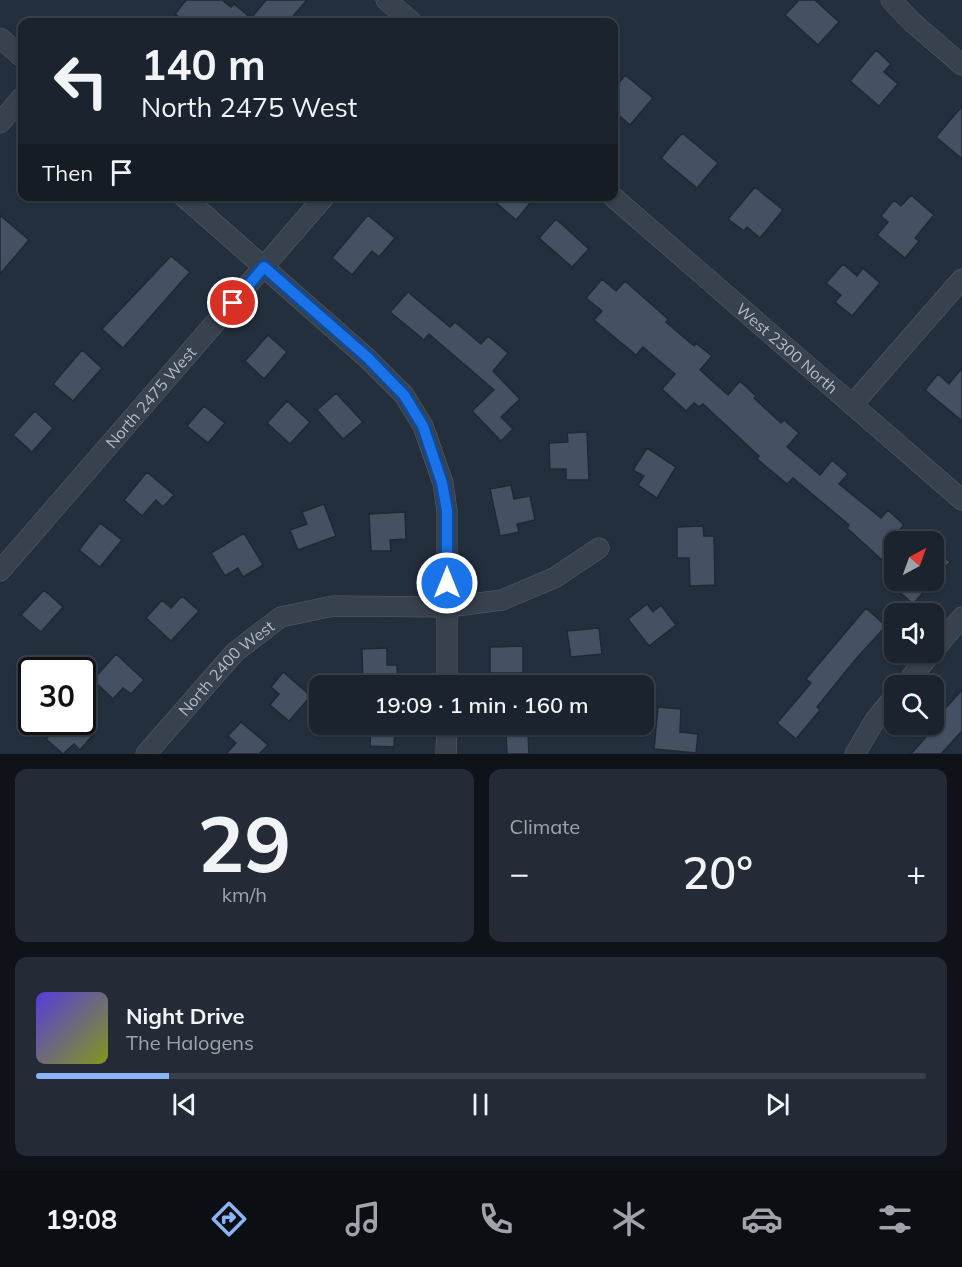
<!DOCTYPE html>
<meta charset="utf-8">
<style>
:root{--surface:#1b232e;--page:#242b36;--text:#f1f3f6;--muted:#a0a4aa;--line:#39404a;--accent:#8ab4f8}
body{margin:0;font-family:Mulish,sans-serif;background:var(--page);color:var(--text);height:100vh;display:flex;flex-direction:column;font-size:22px;white-space:nowrap}
*{box-sizing:border-box;margin:0}
p{font-size:20px;color:var(--muted)}
.icon{flex:none;width:33px;height:33px;fill:none;stroke:currentColor;stroke-width:2;stroke-linecap:round;stroke-linejoin:round}
.map{position:relative;height:754px;overflow:hidden}
.drawer{display:flex;flex-direction:column;gap:15px;padding:15px;background:#0f1319;flex:1}
.drawer>*{flex:none}
.banner{position:absolute;left:18px;top:18px;width:600px;height:183px;border-radius:12px;box-shadow:0 2px 4px #0004,0 0 0 2px var(--line);background:#1b232e;color:var(--text);overflow:hidden}
.needle{width:39px;rotate:41deg}
.buttons{position:absolute;left:884px;top:531px;display:grid;gap:12px}
.buttons a{display:grid;place-items:center;width:60px;height:60px;border-radius:12px;background:var(--surface);box-shadow:0 2px 4px #0004,0 0 0 2px var(--line);font-size:30px}
.speed{position:absolute;left:18px;top:657px;display:flex;gap:12px;font-size:30px;font-weight:700;text-align:center}
.speed>*{display:grid;place-content:center;width:78px;height:78px;border-radius:50%;background:var(--surface);box-shadow:0 2px 4px #0004,0 0 0 2px var(--line);line-height:1}
.speed .limit{border:3px solid #111;border-radius:9px;background:#fff;color:#111}
.pin{position:absolute;display:grid;place-items:center;width:51px;height:51px;color:#fff;margin:-26px;border:3px solid #fff;border-radius:50%;box-shadow:0 2px 6px #0007}
.me{position:absolute;width:66px;margin:-33px;rotate:0deg;stroke-linejoin:round;filter:drop-shadow(0 0 4px #0008)}
.turn{display:flex;align-items:center;gap:21px;height:126px;padding:0 24px;font-size:27px}
.turn .icon{width:78px;height:78px;stroke-width:2.5}
.turn b{display:block;font-size:42px;line-height:51px}
.then{display:flex;align-items:center;height:57px;padding:0 24px;background:#0003;gap:12px;font-size:22px}
.big{font-size:45px;font-weight:600;line-height:1.1}
.drawer .card{flex:1;display:flex;flex-direction:column;justify-content:center;gap:9px;min-width:0;padding:0 21px;border-radius:12px;background:var(--page)}
.drawer .dial{align-items:center;gap:0}
.dial b{font-size:78px;line-height:1}
.song{display:flex;align-items:center;gap:18px}
.cover{width:72px;height:72px;border-radius:9px;background:linear-gradient(135deg,hsl(250 70% 55%),hsl(70 70% 35%))}
.played{height:6px;border-radius:3px;background:linear-gradient(90deg,var(--accent) 15%,var(--line) 15%)}
.keys{display:flex;justify-content:space-around;direction:ltr}
.heat{display:flex;justify-content:space-between;align-items:center;font-size:33px;direction:ltr}
.drawer .tiles{flex:1;display:grid;gap:15px;grid-template-columns:1fr 1fr}
.card:last-child{grid-column:span 2}
.trip{position:absolute;left:309px;top:675px;width:345px;height:60px;border-radius:12px;background:var(--surface);box-shadow:0 2px 4px #0004,0 0 0 2px var(--line);font-weight:600;line-height:60px;text-align:center}
.tabs{display:flex;height:96px;justify-content:space-around;align-items:center;background:#0b0e12;color:var(--muted)}
.tabs .icon{width:42px;height:42px}
.tabs .current{color:var(--accent)}
.tabs b{font-size:27px;color:var(--text)}
.map>svg:first-child{display:block}
.building{fill:#455162;stroke:#1f2835;stroke-width:1.5}
.lines{fill:none;stroke-linecap:round;stroke-linejoin:round}
.minor-casing{stroke:#565f6c;stroke-width:21}
.minor{stroke:#38414e;stroke-width:20}
.route-casing{stroke:#114b97;stroke-width:15}
.route{stroke:#1a73e8;stroke-width:10}
.labels{text-anchor:middle;dominant-baseline:central;stroke-width:5;stroke-linejoin:round;paint-order:stroke}
.street-label{font-size:16px;fill:#b4bcc9;stroke:#1d2633}
</style>
<div class="map">
<svg width="962" height="754" viewBox="0 0 962 754">
<rect width="100%" height="100%" fill="#242f3e"/>
<path class="building" d="M186,0H222L231,7L234,4L251,18L266,0H307L288,22H185L175,14Z
M799,0H815L839,22L818,45L785,15Z
M876,50L891,64L884,72L898,84L879,106L850,81Z
M625,75L653,98L630,125L614,111V89Z
M962,106V159L936,137Z
M682,133L718,163L697,188L661,158Z
M755,187L783,210L760,238L747,227L744,231L728,219Z
M911,195L934,215L915,238L919,241L905,258L877,235L888,222L881,216L894,200L901,206Z
M488,196H536L516,220Z
M0,215L29,240L0,274Z
M368,215L395,238L379,257L372,251L352,275L332,258Z
M556,219L589,249L572,267L539,238Z
M171,256L190,272L123,348L102,329Z
M843,264L857,276L863,268L880,283L852,316L835,302L841,295L826,283Z
M602,279L616,291L625,281L668,319L666,322L694,346L696,343L712,356L700,370L728,395L740,381L756,396L754,398L781,423L784,420L799,433L787,447L820,475L832,460L848,474L839,484L881,518L888,510L904,525L894,536V571L847,528L849,525L793,478L787,484L757,459L759,456L703,404L699,407L694,403L686,411L662,389L675,374L643,347L636,355L594,320L602,311L586,298Z
M408,292L450,327L455,322L481,344L488,336L508,353L493,371L520,399L501,417L513,429L501,441L472,411L494,390L429,334L424,340L390,312Z
M268,335L287,352L264,379L245,361Z
M82,350L102,368L73,401L53,384Z
M962,368V421L925,390L938,374L949,384Z
M336,393L363,422L343,439L317,410Z
M287,401L310,422L290,444L267,423Z
M204,406L225,423L208,443L187,426Z
M35,411L53,428L32,452L13,435Z
M587,432L589,480H566V469H550L549,443L568,442L567,433Z
M647,448L676,467L657,498L638,485L644,476L633,470Z
M147,472L174,495L163,507L156,500L142,516L124,500Z
M511,485L514,499L530,496L535,520L517,524L519,532L500,536L490,489Z
M324,504L336,536L298,550L290,530L307,524L302,512Z
M405,512L406,539L390,540L391,551H371L369,514Z
M100,523L122,540L100,567L79,550Z
M703,526L704,536H714L715,585L690,586L689,558H677V527Z
M244,533L263,565L243,577L238,568L225,576L211,553Z
M933,547L950,562L913,604L886,580H933Z
M44,590L63,607L41,632L21,615Z
M182,596L199,611L171,641L146,618L162,600L171,608Z
M647,604L653,612L661,605L676,625L649,646L628,619Z
M866,608L886,626L855,660L817,707L820,710L796,739L777,723L811,683L806,679Z
M599,628L602,654L571,657L567,631Z
M523,646V673H490V647Z
M387,648V665H397L398,686H363L362,649Z
M116,654L144,680L131,694L123,688L113,699L93,680Z
M283,672L311,696L289,721L270,705L279,694L271,687Z
M962,690V731L941,754H911L939,722L936,719Z
M658,707L681,709L680,732L698,734L696,753L654,749Z
M61,722H76L93,735L80,750L74,744L63,754L46,739Z
M241,722L268,745L259,754H226L236,743L228,736Z
M371,724H395L394,747L370,746Z
M528,733L529,754H507L506,734Z"/>
<g class="lines">
<defs>
<g id="minor">
<path d="M386,0L412,22"/>
<path d="M891,0L912,22L962,65"/>
<path d="M0,38L22,57"/>
<path d="M0,123L22,97"/>
<path d="M183,196L367,358L404,395L423,426L443,483L447,511V686"/>
<path id="s1" d="M612,196L962,500"/>
<path d="M852,405L962,279"/>
<path id="s2" d="M0,571L325,196"/>
<path d="M933,651L962,617"/>
<path d="M904,686L932,652"/>
<path id="s3" d="M146,754L235,652L281,617L333,606L448,607L502,600L554,578L599,548"/>
<path d="M446,754L447,724"/>
<path d="M855,754L875,720L894,697"/>
</g>
</defs>
<use href="#minor" class="minor-casing"/>
<use href="#minor" class="minor"/>
</g>
<g class="lines">
<defs>
<path id="route" d="M233,303L264,267L367,357L404,395L423,426L442,483L447,511V583"/>
</defs>
<use href="#route" class="route-casing"/>
<use href="#route" class="route"/>
</g>
<g class="labels">
<g class="street-label">
<text stroke="none"><textPath href="#s1" startOffset="232">West 2300 North</textPath></text>
<text stroke="none"><textPath href="#s2" startOffset="230">North 2475 West</textPath></text>
<text stroke="none"><textPath href="#s3" startOffset="118">North 2400 West</textPath></text>
</g>
</g>
</svg>
<div class="buttons">
<a><svg class="needle" viewBox="-14 -14 28 28"><path d="M0-13l5 13h-10z" fill="#e53935"/><path d="M0 13l5-13h-10z" fill="#a0a4aa"/></svg></a>
<a><svg class="icon" aria-label="sound" viewBox="0 0 24 24"><path d="M4 9h4l5-4v14l-5-4H4zM17 9q2 3 0 6"/></svg></a>
<a><svg class="icon" aria-label="search" viewBox="0 0 24 24"><circle cx="10" cy="10" r="6"/><path d="M15 15l6 6"/></svg></a>
</div>
<div class="speed"><div class="limit">30</div></div>
<div class="pin" style="left:233px;top:303px;background:#d93025"><svg class="icon" aria-label="arrive" viewBox="0 0 24 24"><path d="M6 21V4h12l-3 4 3 4H6"/></svg></div>
<svg class="me" style="left:447px;top:583px" viewBox="-20 -20 40 40"><circle r="17" fill="#1a73e8" stroke="#fff" stroke-width="3"/><path d="M0-11L8 9 0 5-8 9z" fill="#fff"/></svg>
<div class="trip">19:09 · 1 min · 160 m</div>
<div class="banner">
<div class="turn"><svg class="icon" aria-label="left" viewBox="0 0 24 24"><path d="M17 20v-9H6M10 6l-5 5 5 5"/></svg><div><b>140 m</b>North 2475 West</div></div>
<div class="then">Then<svg class="icon" aria-label="arrive" viewBox="0 0 24 24"><path d="M6 21V4h12l-3 4 3 4H6"/></svg></div>
</div>
</div>
<section class="drawer">
<div class="tiles">
<div class="card dial"><b>29</b><p>km/h</p></div>
<div class="card"><p>Climate</p>
<div class="heat"><a>−</a><b class="big">20°</b><a>+</a></div>
</div>
<div class="card">
<div class="song"><i class="cover"></i><div><b>Night Drive</b><p>The Halogens</p></div></div>
<div class="played"></div>
<div class="keys"><svg class="icon" aria-label="previous" viewBox="0 0 24 24"><path d="M18 5L8 12l10 7zM5 5v14"/></svg><svg class="icon" aria-label="pause" viewBox="0 0 24 24"><path d="M8 5v14M16 5v14"/></svg><svg class="icon" aria-label="next" viewBox="0 0 24 24"><path d="M6 5l10 7-10 7zM19 5v14"/></svg></div>
</div>
</div>
</section>
<nav class="tabs">
<b>19:08</b>
<svg class="icon current" aria-label="directions" viewBox="0 0 24 24"><path d="M12 3l9 9-9 9-9-9zM9 14v-3h6M13 9l2 2-2 2"/></svg>
<svg class="icon" aria-label="music" viewBox="0 0 24 24"><path d="M9 18V5l10-2v13"/><circle cx="6" cy="18" r="3"/><circle cx="16" cy="16" r="3"/></svg>
<svg class="icon" aria-label="phone" viewBox="0 0 24 24"><path d="M5 4h4l2 5-3 2q2 4 5 5l2-3 5 2v4C11 20 4 13 5 4z"/></svg>
<svg class="icon" aria-label="climate" viewBox="0 0 24 24"><path d="M12 3v18M4 7l16 10M4 17L20 7"/></svg>
<svg class="icon" aria-label="car" viewBox="0 0 24 24"><path d="M5 17H2v-5l4-1 3-4h7l3 4 3 1v5h-3M9 17h6M6 11h13"/><circle cx="7" cy="17" r="2"/><circle cx="17" cy="17" r="2"/></svg>
<svg class="icon" aria-label="filters" viewBox="0 0 24 24"><path d="M4 7h16M4 17h16"/><circle cx="9" cy="7" r="2"/><circle cx="15" cy="17" r="2"/></svg>
</nav>
